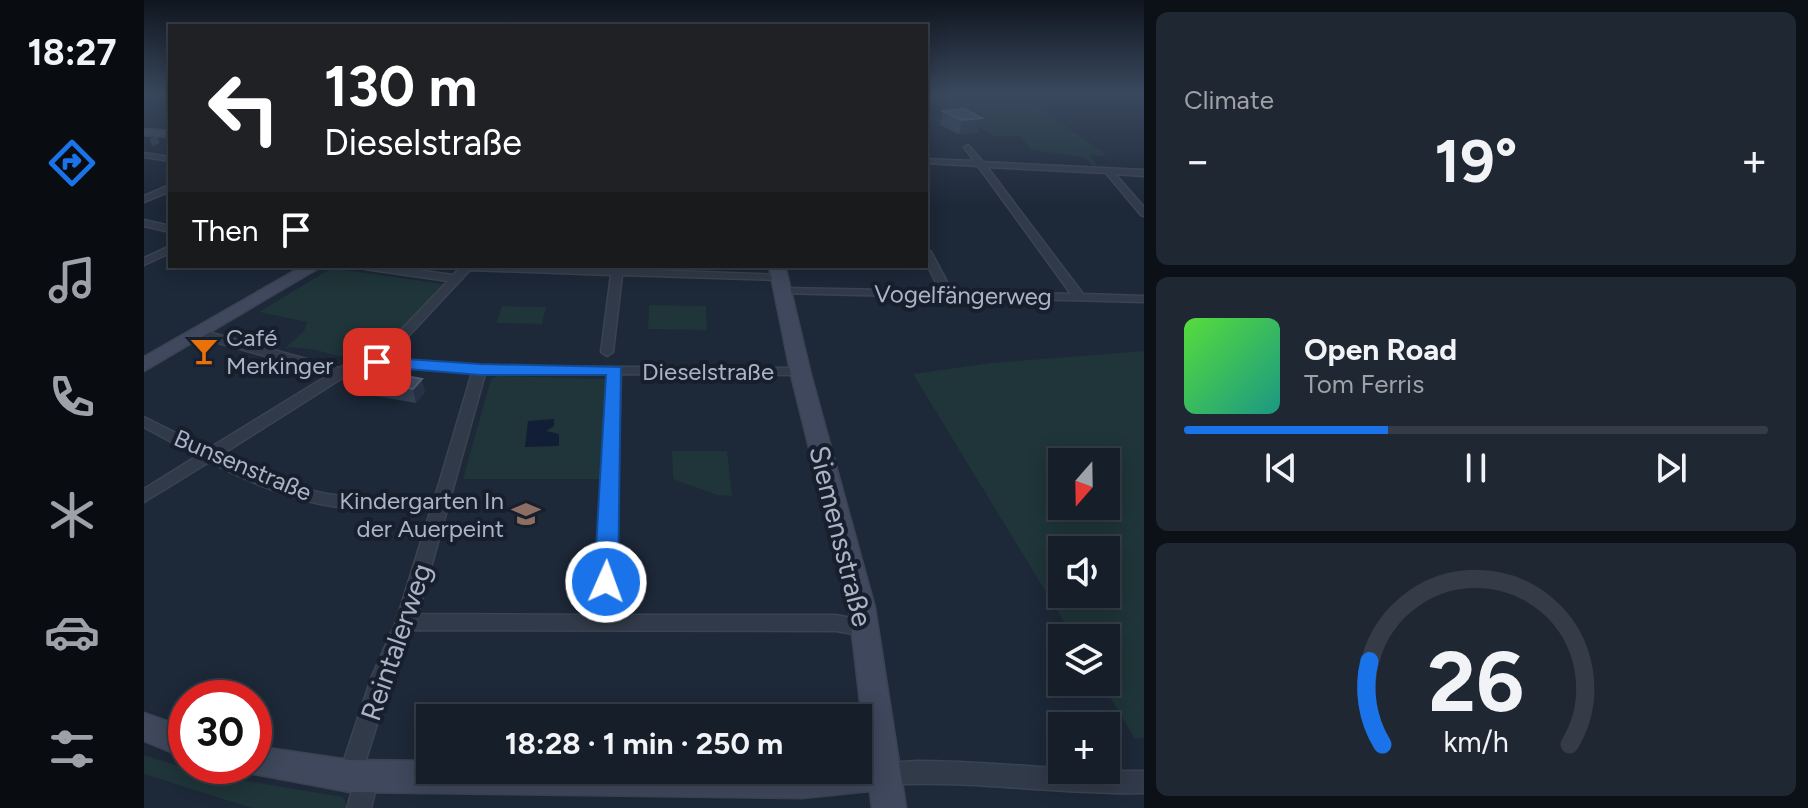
<!DOCTYPE html>
<meta charset="utf-8">
<style>
:root{--surface:#161e2a;--page:#1f2732;--text:#f1f3f6;--muted:#9ea2a8;--line:#353c47;--accent:#1a73e8}
body{margin:0;font-family:Figtree,sans-serif;background:var(--page);color:var(--text);height:100vh;display:flex;flex-direction:column;font-size:30px;white-space:nowrap}
*{box-sizing:border-box;margin:0}
p{font-size:26px;color:var(--muted)}
.icon{flex:none;width:44px;height:44px;fill:none;stroke:currentColor;stroke-width:2;stroke-linecap:round;stroke-linejoin:round}
.map{position:relative;flex:1;overflow:hidden}
.drawer{display:flex;flex-direction:column;gap:12px;padding:12px;background:#0c1017;width:664px}
.drawer>*{flex:none}
.top-card{position:absolute;left:24px;top:24px;width:760px;height:244px;border-radius:0px;box-shadow:0 4px 20px #0003,0 0 0 2px var(--line);background:#202124;color:#fff;overflow:hidden}
.needle{width:52px;rotate:200deg}
.tools{position:absolute;left:904px;top:448px;display:grid;gap:16px}
.tools a{display:grid;place-items:center;width:72px;height:72px;border-radius:0px;background:var(--surface);box-shadow:0 4px 20px #0003,0 0 0 2px var(--line);font-size:40px}
.speed{position:absolute;left:24px;top:680px;display:flex;gap:16px;font-size:40px;font-weight:700;text-align:center}
.speed>*{display:grid;place-content:center;width:104px;height:104px;border-radius:50%;background:var(--surface);box-shadow:0 4px 20px #0003,0 0 0 2px var(--line);line-height:1}
.speed .limit{border:12px solid #d22;background:#fff;color:#111}
.pin{position:absolute;display:grid;place-items:center;width:68px;height:68px;color:#fff;margin:-34px;border-radius:16px;box-shadow:0 4px 12px #0006}
.me{position:absolute;width:88px;margin:-44px;rotate:2deg;stroke-linejoin:round;filter:drop-shadow(0 0 6px #0008)}
.turn{display:flex;align-items:center;gap:28px;height:168px;padding:0 24px;font-size:36px}
.turn .icon{width:104px;height:104px;stroke-width:2.5}
.turn b{display:block;font-size:56px;line-height:68px}
.then{display:flex;align-items:center;height:76px;padding:0 24px;background:#0003;gap:16px;font-size:30px}
.big{font-size:60px;font-weight:700;line-height:1.1}
.drawer .widget{flex:1;display:flex;flex-direction:column;justify-content:center;gap:12px;min-width:0;padding:0 28px;border-radius:12px;background:var(--page)}
.drawer .dial{align-items:center;gap:0}
.dial svg{height:208px;overflow:visible;fill:none;stroke:var(--line);stroke-width:7;stroke-linecap:round;text-anchor:middle}
.dial text{fill:var(--text);stroke:none}
.song{display:flex;align-items:center;gap:24px}
.cover{width:96px;height:96px;border-radius:12px;background:linear-gradient(135deg,hsl(110 70% 55%),hsl(170 70% 35%))}
.played{height:8px;border-radius:4px;background:linear-gradient(90deg,var(--accent) 35%,var(--line) 35%)}
.keys{display:flex;justify-content:space-around;direction:ltr}
.heat{display:flex;justify-content:space-between;align-items:center;font-size:44px;direction:ltr}
.trip{position:absolute;left:272px;top:704px;width:456px;height:80px;border-radius:0px;background:var(--surface);box-shadow:0 4px 20px #0003,0 0 0 2px var(--line);font-weight:700;line-height:80px;text-align:center}
main{display:flex;flex:1;min-height:0}
.tabs{display:flex;flex-direction:column;width:144px;justify-content:space-around;align-items:center;background:#090c11;color:var(--muted)}
.tabs .icon{width:56px;height:56px}
.tabs .selected{color:var(--accent)}
.tabs b{font-size:36px;color:var(--text)}
.map>svg:first-child{display:block}
.green{fill:#1f3539;fill-rule:evenodd}
.water{fill:#111e36}
.lines{fill:none;stroke-linecap:round;stroke-linejoin:round}
.street-tunnel{stroke:#323d4d;stroke-width:8;stroke-dasharray:8 4;stroke-linecap:butt}
.street-casing{stroke:#3b4352;stroke-width:3}
.secondary-casing{stroke:#3b4352;stroke-width:3}
.street{fill:#313a49;fill-rule:evenodd}
.secondary{fill:#3f485c;fill-rule:evenodd}
.wall{fill:#354155}
.shaded-wall{fill:#263245}
.building{fill:#424d62;stroke:#525d71;stroke-width:2}
.route{fill:#1a73e8;stroke:#114b97;stroke-width:2}
.labels{text-anchor:middle;dominant-baseline:central;stroke-width:8;stroke-linejoin:round;paint-order:stroke}
.street-label{font-size:24px;fill:#abb4c6;stroke:#171f2d}
.poi-label{font-size:24px;fill:#abb4c6;stroke:#171f2d;text-anchor:start}
.near-street-label{font-size:28px;fill:#abb4c6;stroke:#171f2d}
</style>
<main>
<nav class="tabs">
<b>18:27</b>
<svg class="icon selected" aria-label="directions" viewBox="0 0 24 24"><path d="M12 3l9 9-9 9-9-9zM9 14v-3h6M13 9l2 2-2 2"/></svg>
<svg class="icon" aria-label="music" viewBox="0 0 24 24"><path d="M9 18V5l10-2v13"/><circle cx="6" cy="18" r="3"/><circle cx="16" cy="16" r="3"/></svg>
<svg class="icon" aria-label="phone" viewBox="0 0 24 24"><path d="M5 4h4l2 5-3 2q2 4 5 5l2-3 5 2v4C11 20 4 13 5 4z"/></svg>
<svg class="icon" aria-label="climate" viewBox="0 0 24 24"><path d="M12 3v18M4 7l16 10M4 17L20 7"/></svg>
<svg class="icon" aria-label="car" viewBox="0 0 24 24"><path d="M5 17H2v-5l4-1 3-4h7l3 4 3 1v5h-3M9 17h6M6 11h13"/><circle cx="7" cy="17" r="2"/><circle cx="17" cy="17" r="2"/></svg>
<svg class="icon" aria-label="filters" viewBox="0 0 24 24"><path d="M4 7h16M4 17h16"/><circle cx="9" cy="7" r="2"/><circle cx="15" cy="17" r="2"/></svg>
</nav>
<div class="map">
<svg width="1000" height="808" viewBox="0 0 1000 808">
<rect width="100%" height="100%" fill="#1d2838"/>
<path class="green" d="M782,94H876L964,156L945,155L955,168H951L941,157L888,150L876,136H849L831,124L793,121L788,118L814,116L782,100Z
M186,269H193L299,284C281,304 235,360 209,358C185,356 165,345 141,348L160,331L163,322L115,312Z
M505,305L562,306L563,330L504,329Z
M358,306L402,307L398,324L352,323Z
M1000,351V738L991,739L957,682H962V638H930L769,374L847,363ZM918,462H962V506H918ZM918,550H962V594H918Z
M353,376L462,379L456,479H319L347,379Z
M528,451H583L588,496L573,495L529,479Z
M0,755L60,774L199,797L204,808H108L0,774Z"/>
<path class="water" d="M410,419V426L402,431L415,434V446L381,447L384,421Z"/>
<g class="lines">
<path class="street-tunnel" d="M7,143L15,139"/>
<defs>
<path id="street" d="M995,94H1000V97L996,95Z
M824,145L839,162L1000,170V176L971,174L1000,207V216L997,215L962,173L843,167L939,294L1000,296V302L634,293V289L638,288L796,291L782,262V249L787,252L808,291L927,294L834,166L782,163V159L830,161L820,147Z
M0,153L26,157V161L0,157Z
M26,185V191L0,202V196Z
M0,220L26,226V232L0,226Z
M26,246V253L0,265V258Z
M216,266H244L309,275L318,266L468,268L469,266H479V269L639,275L641,277L635,280L478,275L469,352L463,356L457,352L467,275L326,270L243,359L336,366L661,368L663,371L661,374L656,375L477,374L470,615H692L728,622L731,628L728,634L721,636L692,631L268,630L248,676L220,766L224,765L232,768L235,776L227,808H203L210,784L206,786L198,783L195,775L228,676L252,622L287,509C256,509 225,511 194,507C149,501 106,482 65,462L0,502V489L53,456L0,427V417L64,449L186,374L53,337L51,334L53,331H61L195,368L202,364L229,359L304,281L221,269ZM233,366L328,373L291,497C255,498 219,500 183,494C146,487 111,472 77,455L211,370ZM341,374H464L451,615L274,614Z
M773,761C850,761 924,772 1000,771V793C913,795 828,779 741,785L733,782L730,774L733,766L741,763Z"/>
<path id="secondary" d="M0,129L26,131V137L0,135Z
M159,266H178L0,371V357Z
M625,266H641L667,375L731,608L762,808H728L726,791L658,798L206,792L99,772L96,766H110V746L206,760L286,761V770H714V761L723,760L705,608L647,375Z
M0,713L42,728V758L0,741Z"/>
</defs>
<use href="#street" class="street-casing"/>
<use href="#secondary" class="secondary-casing"/>
<use href="#street" class="street"/>
<use href="#secondary" class="secondary"/>
</g>
<path class="wall" d="M799,111L838,118L834,133L815,134L796,125Z
M239,372L281,392L272,403L232,396L228,382Z"/>
<path class="shaded-wall" d="M838,118L834,133L815,134L818,120Z
M278,379L281,392L272,403L269,389Z"/>
<path class="building" d="M820,109L838,118L818,120L799,111Z
M239,372L278,379L269,389L228,382Z"/>
<linearGradient id="sky" x2="0" y2="1"><stop stop-color="#10161f"/><stop offset="0.45" stop-color="#3a485e"/><stop offset="1" stop-color="#3a485e" stop-opacity="0"/></linearGradient>
<rect width="1000" height="207" fill="url(#sky)"/>
<path class="route" d="M233,357L336,364L477,367L474,582L471,588H454L450,582L462,375H336L227,366L224,362Z"/>
<defs>
<symbol id="bar-bare" viewBox="-9 -9 18 18"><path d="M-6-5H6L.8 .8V4.5H3.5V6h-7V4.5H-.8V.8Z" fill="#e8710a" stroke="#171f2d" stroke-width="2.5" paint-order="stroke"/></symbol>
<symbol id="school-bare" viewBox="-9 -9 18 18"><path d="M0-5L7-2L0 1L-7-2ZM-4 1L0 2.5L4 1V4Q0 6-4 4Z" fill="#8d6e63" stroke="#171f2d" stroke-width="2.5" paint-order="stroke"/></symbol>
</defs>
<g fill-rule="evenodd">
<use href="#bar-bare" x="40" y="331" width="40" height="40"/>
<use href="#school-bare" x="362" y="494" width="40" height="40"/>
</g>
<g class="labels">
<g class="street-label">
<text transform="translate(819 295) rotate(1)">Vogelfängerweg</text>
<text x="564" y="371">Dieselstraße</text>
<text transform="translate(99 465) rotate(23)">Bunsenstraße</text>
</g>
<g class="poi-label">
<text x="82" y="337">Café<tspan x="82" dy="28">Merkinger</tspan></text>
<text x="360" y="500" text-anchor="end">Kindergarten In<tspan x="360" dy="28">der Auerpeint</tspan></text>
</g>
<g class="near-street-label">
<text transform="translate(697 536) rotate(76)">Siemensstraße</text>
<text transform="translate(252 642) rotate(-71)">Reintalerweg</text>
</g>
</g>
</svg>
<div class="tools">
<a><svg class="needle" viewBox="-14 -14 28 28"><path d="M0-13l5 13h-10z" fill="#e53935"/><path d="M0 13l5-13h-10z" fill="#9ea2a8"/></svg></a>
<a><svg class="icon" aria-label="sound" viewBox="0 0 24 24"><path d="M4 9h4l5-4v14l-5-4H4zM17 9q2 3 0 6"/></svg></a>
<a><svg class="icon" aria-label="layers" viewBox="0 0 24 24"><path d="M12 4l9 5-9 5-9-5zM3 14l9 5 9-5"/></svg></a>
<a>+</a>
</div>
<div class="speed"><div class="limit">30</div></div>
<div class="pin" style="left:233px;top:362px;background:#d93025"><svg class="icon" aria-label="arrive" viewBox="0 0 24 24"><path d="M6 21V4h12l-3 4 3 4H6"/></svg></div>
<svg class="me" style="left:462px;top:582px" viewBox="-20 -20 40 40"><circle r="17" fill="#1a73e8" stroke="#fff" stroke-width="3"/><path d="M0-11L8 9 0 5-8 9z" fill="#fff"/></svg>
<div class="trip">18:28 · 1 min · 250 m</div>
<div class="top-card">
<div class="turn"><svg class="icon" aria-label="left" viewBox="0 0 24 24"><path d="M17 20v-9H6M10 6l-5 5 5 5"/></svg><div><b>130 m</b>Dieselstraße</div></div>
<div class="then">Then<svg class="icon" aria-label="arrive" viewBox="0 0 24 24"><path d="M6 21V4h12l-3 4 3 4H6"/></svg></div>
</div>
</div>
<section class="drawer">
<div class="widget"><p>Climate</p>
<div class="heat"><a>−</a><b class="big">19°</b><a>+</a></div>
</div>
<div class="widget">
<div class="song"><i class="cover"></i><div><b>Open Road</b><p>Tom Ferris</p></div></div>
<div class="played"></div>
<div class="keys"><svg class="icon" aria-label="previous" viewBox="0 0 24 24"><path d="M18 5L8 12l10 7zM5 5v14"/></svg><svg class="icon" aria-label="pause" viewBox="0 0 24 24"><path d="M8 5v14M16 5v14"/></svg><svg class="icon" aria-label="next" viewBox="0 0 24 24"><path d="M6 5l10 7-10 7zM19 5v14"/></svg></div>
</div>
<div class="widget dial"><svg viewBox="0 0 100 80">
<path d="M14 69A42 42 0 1 1 86 69"/>
<path d="M14 69A42 42 0 0 1 9 37" stroke="#1a73e8"/>
<text x="50" y="56" font-size="32" font-weight="700">26</text>
<text x="50" y="72" font-size="11">km/h</text>
</svg></div>
</section>
</main>
